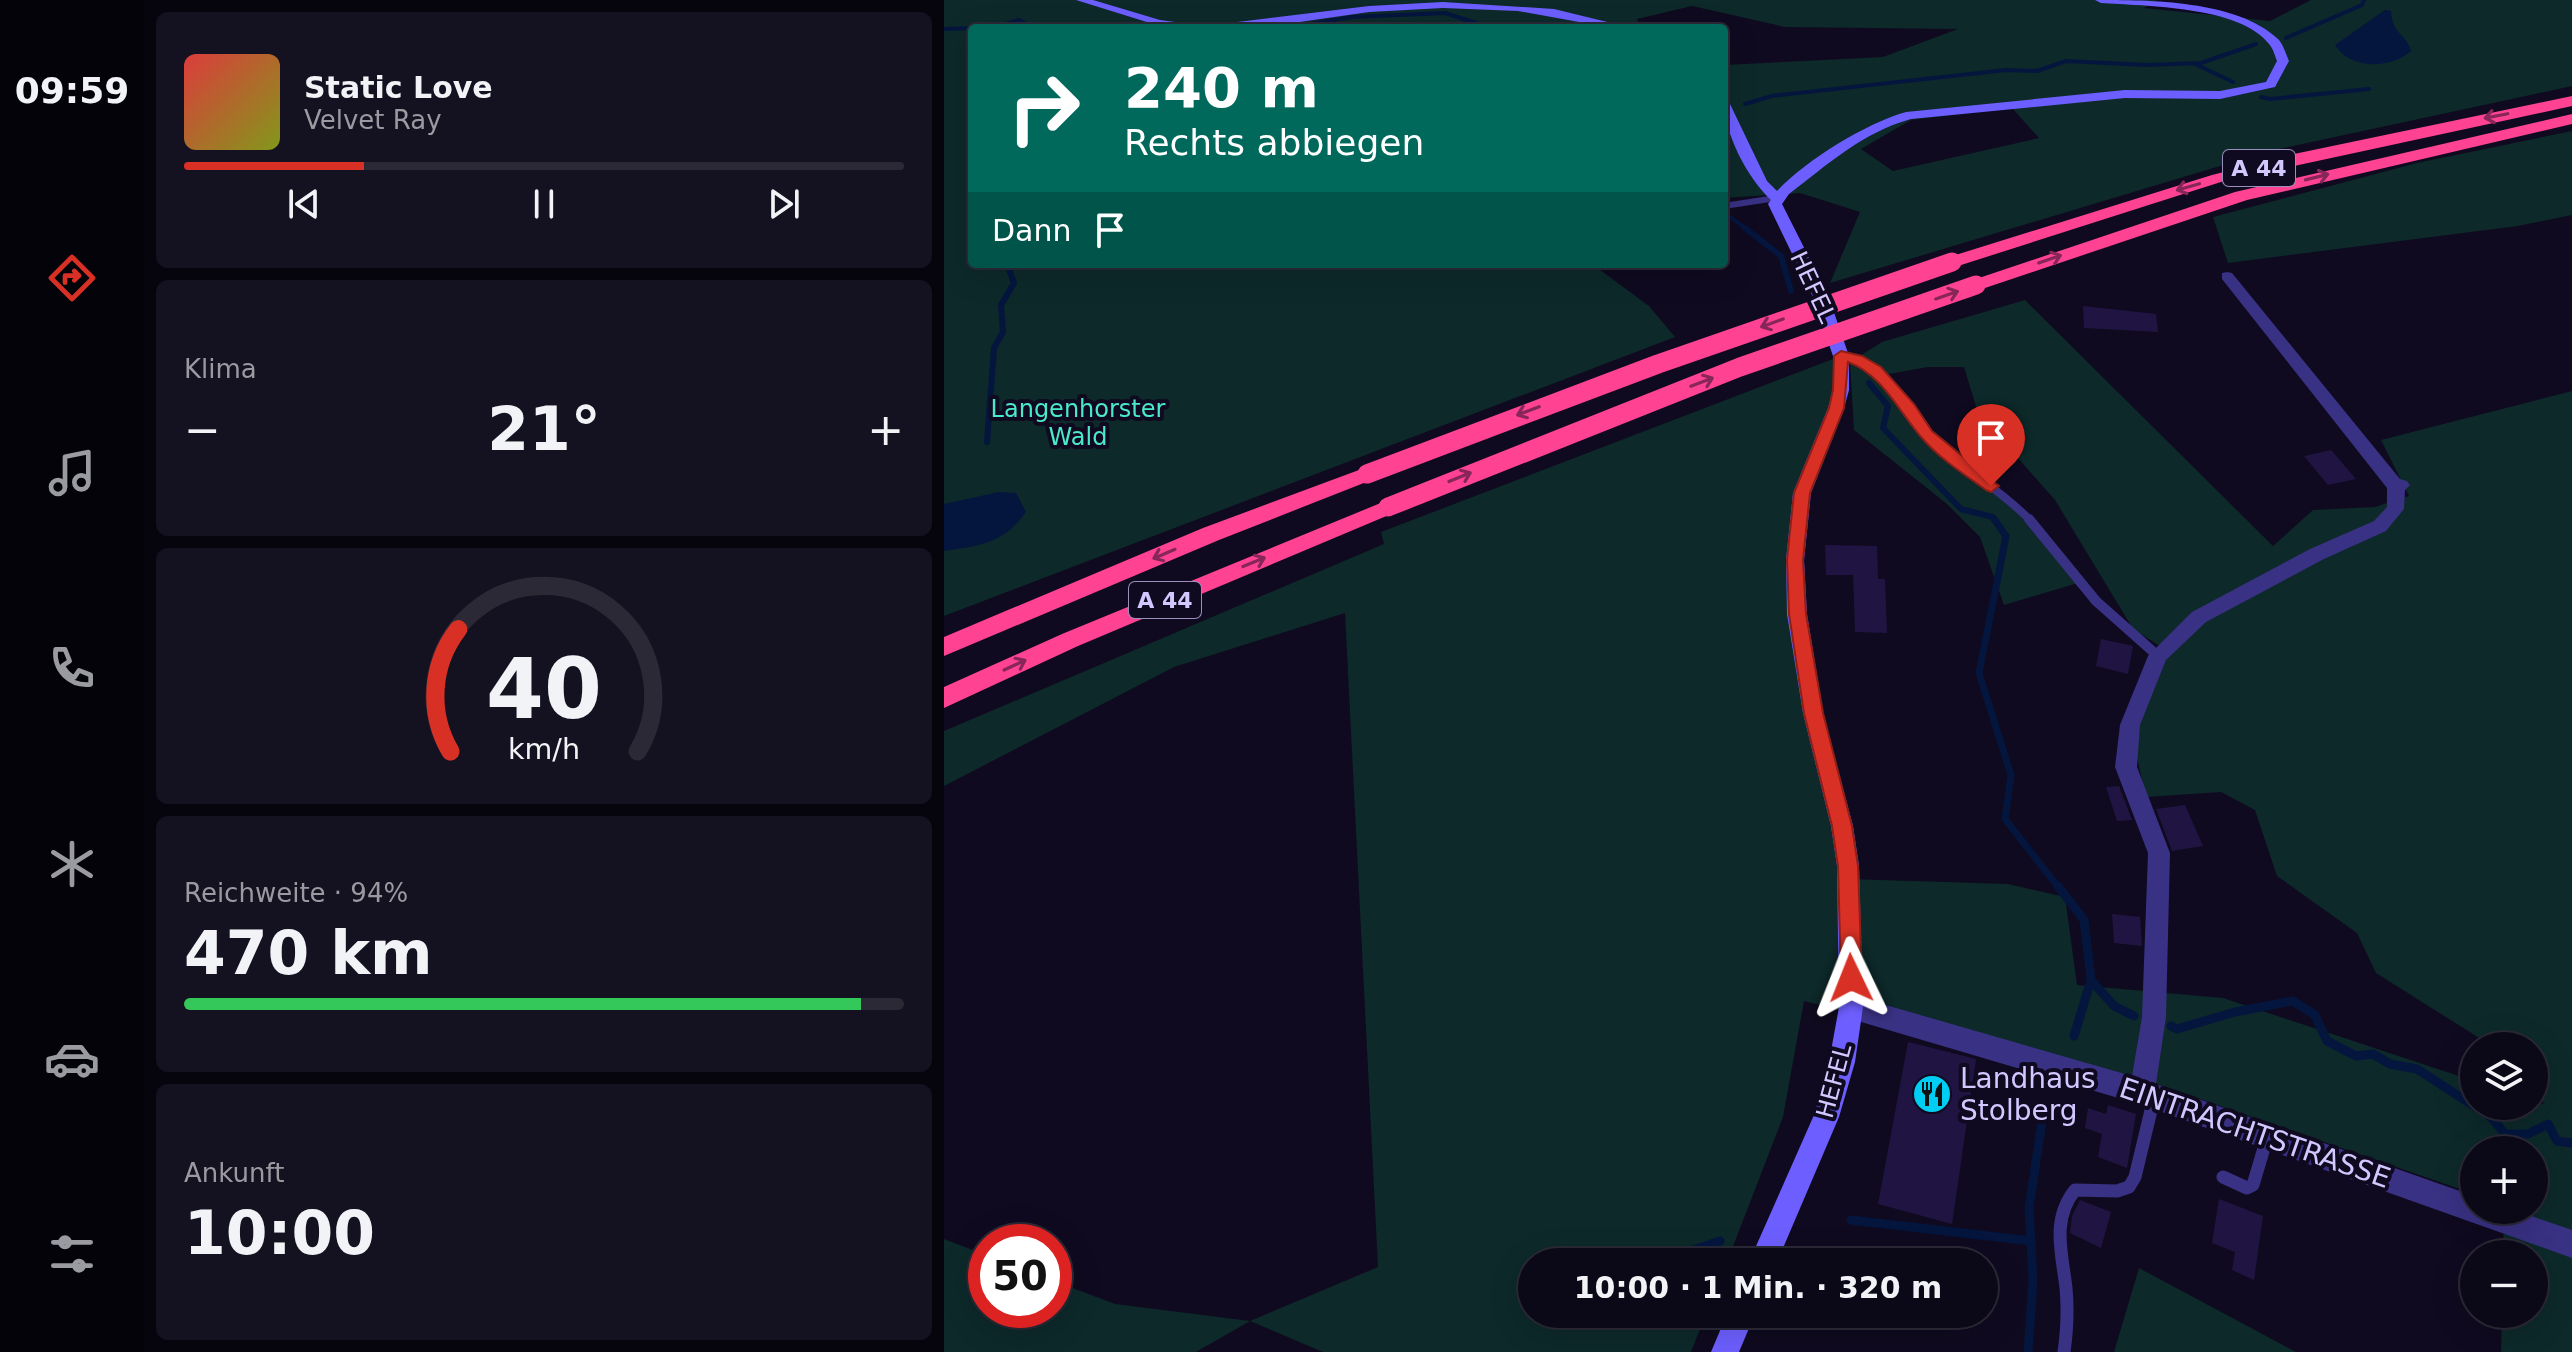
<!DOCTYPE html>
<html lang="de">
<meta charset="utf-8">
<style>
:root{--surface:#0b0817;--page:#141120;--text:#f1f3f6;--muted:#9a9aa1;--line:#2b2936;--accent:#d93025}
body{margin:0;font-family:"DejaVu Sans",sans-serif;background:var(--page);color:var(--text);height:100vh;display:flex;flex-direction:column;font-size:30px;white-space:nowrap}
*{box-sizing:border-box;margin:0}
p{font-size:26px;color:var(--muted)}
.icon{flex:none;width:44px;height:44px;fill:none;stroke:currentColor;stroke-width:2;stroke-linecap:round;stroke-linejoin:round}
.map{position:relative;flex:1;overflow:hidden}
.sheet{display:flex;flex-direction:column;gap:12px;padding:12px;background:#06040d;width:800px}
.sheet>*{flex:none}
.banner{position:absolute;left:24px;top:24px;width:760px;height:244px;border-radius:8px;box-shadow:0 8px 32px #0002,0 0 0 2px var(--line);background:#00695c;color:#fff;overflow:hidden}
.controls{position:absolute;left:1516px;top:1032px;display:grid;gap:16px}
.controls a{display:grid;place-items:center;width:88px;height:88px;border-radius:50%;background:var(--surface);box-shadow:0 8px 32px #0002,0 0 0 2px var(--line);font-size:40px}
.speed{position:absolute;left:24px;top:1224px;display:flex;gap:16px;font-size:40px;font-weight:700;text-align:center}
.speed>*{display:grid;place-content:center;width:104px;height:104px;border-radius:50%;background:var(--surface);box-shadow:0 8px 32px #0002,0 0 0 2px var(--line);line-height:1}
.speed .limit{border:12px solid #d22;background:#fff;color:#111}
.pin{position:absolute;display:grid;place-items:center;width:68px;height:68px;color:#fff;margin:-82px -34px;border-radius:50% 50% 50% 0;rotate:-45deg;box-shadow:0 0 8px #0007}
.pin .icon{rotate:45deg}
.me{position:absolute;width:88px;margin:-44px;rotate:358deg;stroke-linejoin:round;filter:drop-shadow(0 0 6px #0008)}
.turn{display:flex;align-items:center;gap:28px;height:168px;padding:0 24px;font-size:36px}
.turn .icon{width:104px;height:104px;stroke-width:2.5}
.turn b{display:block;font-size:56px;line-height:68px}
.then{display:flex;align-items:center;height:76px;padding:0 24px;background:#0003;gap:16px;font-size:30px}
.big{font-size:60px;font-weight:800;line-height:1.1}
.sheet .card{flex:1;display:flex;flex-direction:column;justify-content:center;gap:12px;min-width:0;padding:0 28px;border-radius:12px;background:var(--page)}
.sheet .dial{align-items:center;gap:0}
.dial svg{height:208px;overflow:visible;fill:none;stroke:var(--line);stroke-width:7;stroke-linecap:round;text-anchor:middle}
.dial text{fill:var(--text);stroke:none}
.song{display:flex;align-items:center;gap:24px}
.cover{width:96px;height:96px;border-radius:12px;background:linear-gradient(135deg,hsl(0 70% 55%),hsl(70 70% 35%))}
.played{height:8px;border-radius:4px;background:linear-gradient(90deg,var(--accent) 25%,var(--line) 25%)}
.keys{display:flex;justify-content:space-around;direction:ltr}
.heat{display:flex;justify-content:space-between;align-items:center;font-size:44px;direction:ltr}
.charge{height:12px;border-radius:6px;background:linear-gradient(90deg,#34c759 94%,var(--line) 0)}
.trip{position:absolute;left:574px;top:1248px;width:480px;height:80px;border-radius:40px;background:var(--surface);box-shadow:0 8px 32px #0002,0 0 0 2px var(--line);font-weight:800;line-height:80px;text-align:center}
main{display:flex;flex:1;min-height:0}
.tabs{display:flex;flex-direction:column;width:144px;justify-content:space-around;align-items:center;background:#040309;color:var(--muted)}
.tabs .icon{width:56px;height:56px}
.tabs .active{color:var(--accent)}
.tabs b{font-size:36px;color:var(--text)}
.map>svg:first-child{display:block}
.green{fill:#0d292a;fill-rule:evenodd}
.water{fill:#04163e}
.lines{fill:none;stroke-linecap:round;stroke-linejoin:round}
.stream-far3{stroke:#04163e;stroke-width:4}
.stream-far2{stroke:#04163e;stroke-width:6}
.stream-far1{stroke:#04163e;stroke-width:7}
.stream{stroke:#04163e;stroke-width:9}
.building{fill:#201542}
.lane-far3{stroke:#393183;stroke-width:6}
.lane-far2{stroke:#393183;stroke-width:8}
.lane-far1{stroke:#393183;stroke-width:10}
.lane{stroke:#393183;stroke-width:13}
.street{fill:#393183;fill-rule:evenodd}
.secondary{fill:#6d5fff;fill-rule:evenodd}
.highway{fill:#ff4392;fill-rule:evenodd}
.highway-bridge{stroke:#ff4392;stroke-width:19}
.oneway{stroke:#872658}
.route{fill:#d93025;stroke:#8d1f18;stroke-width:2}
.labels{text-anchor:middle;dominant-baseline:central;stroke-width:8;stroke-linejoin:round;paint-order:stroke}
.shield{fill:#0f0a1f;stroke:#988fbc;stroke-width:2}
.shield-label{font-size:22px;font-weight:bold;fill:#d2c8ff}
.street-label{font-size:24px;fill:#d2c8ff;stroke:#0f0a1f}
.park-label{font-size:24px;fill:#4ae9cb;stroke:#0f0a1f}
.near-poi-label{font-size:28px;fill:#d2c8ff;stroke:#0f0a1f;text-anchor:start}
.near-street-label{font-size:28px;fill:#d2c8ff;stroke:#0f0a1f}
</style>
<main>
<nav class="tabs">
<b>09:59</b>
<svg class="icon active" aria-label="directions" viewBox="0 0 24 24"><path d="M12 3l9 9-9 9-9-9zM9 14v-3h6M13 9l2 2-2 2"/></svg>
<svg class="icon" aria-label="music" viewBox="0 0 24 24"><path d="M9 18V5l10-2v13"/><circle cx="6" cy="18" r="3"/><circle cx="16" cy="16" r="3"/></svg>
<svg class="icon" aria-label="phone" viewBox="0 0 24 24"><path d="M5 4h4l2 5-3 2q2 4 5 5l2-3 5 2v4C11 20 4 13 5 4z"/></svg>
<svg class="icon" aria-label="climate" viewBox="0 0 24 24"><path d="M12 3v18M4 7l16 10M4 17L20 7"/></svg>
<svg class="icon" aria-label="car" viewBox="0 0 24 24"><path d="M5 17H2v-5l4-1 3-4h7l3 4 3 1v5h-3M9 17h6M6 11h13"/><circle cx="7" cy="17" r="2"/><circle cx="17" cy="17" r="2"/></svg>
<svg class="icon" aria-label="filters" viewBox="0 0 24 24"><path d="M4 7h16M4 17h16"/><circle cx="9" cy="7" r="2"/><circle cx="15" cy="17" r="2"/></svg>
</nav>
<section class="sheet">
<div class="card">
<div class="song"><i class="cover"></i><div><b>Static Love</b><p>Velvet Ray</p></div></div>
<div class="played"></div>
<div class="keys"><svg class="icon" aria-label="previous" viewBox="0 0 24 24"><path d="M18 5L8 12l10 7zM5 5v14"/></svg><svg class="icon" aria-label="pause" viewBox="0 0 24 24"><path d="M8 5v14M16 5v14"/></svg><svg class="icon" aria-label="next" viewBox="0 0 24 24"><path d="M6 5l10 7-10 7zM19 5v14"/></svg></div>
</div>
<div class="card"><p>Klima</p>
<div class="heat"><a>−</a><b class="big">21°</b><a>+</a></div>
</div>
<div class="card dial"><svg viewBox="0 0 100 80">
<path d="M14 69A42 42 0 1 1 86 69"/>
<path d="M14 69A42 42 0 0 1 17 22" stroke="#d93025"/>
<text x="50" y="56" font-size="32" font-weight="700">40</text>
<text x="50" y="72" font-size="11">km/h</text>
</svg></div>
<div class="card"><p>Reichweite · 94%</p><b class="big">470 km</b><div class="charge"></div></div>
<div class="card"><p>Ankunft</p><b class="big">10:00</b></div>
</section>
<div class="map">
<svg width="1628" height="1352" viewBox="0 0 1628 1352">
<rect width="100%" height="100%" fill="#0f0a1f"/>
<path class="green" d="M0,0H1213L1200,8L1326,21L1367,0H1628V86L1326,151L886,283L916,212L856,193L780,198V65L939,57L1014,29L841,27L748,6L693,19L697,28H28V264H648L705,306L731,337L0,616ZM1068,108L1095,138L949,171L917,149L967,120Z
M1628,131V215L1574,226L1284,263L1269,217L1473,163Z
M1081,300L1329,546L1369,510L1431,507L1465,496L1437,440L1628,391V1352H1557L1558,1314H1590V1254H1559L1560,1210H1590V1150H1530V1194L1187,1075L1096,1060L860,1001L839,1117L783,1262H588V1314H762L747,1352H379L306,1321L252,1352H0V1239L42,1255V1310H110V1281L171,1304L306,1321L434,1267L401,613L230,667L0,786V731L440,544L437,532L897,356L898,373L858,493L851,560L905,879L1064,884L1121,897L1133,985L1279,998L1530,1081V1106H1590V1101L1600,1104L1590,1089V1046H1548L1432,973L1413,933L1333,876L1311,810L1277,792L1202,797L1189,740L1225,652L1189,629L1111,500L1034,413L1020,367H984L933,376L976,432L1060,498L1104,540L1134,583L1060,605L1036,537L1003,504L910,430L906,362L938,342Z
M1195,1268L1352,1352H1170Z"/>
<path class="water" d="M1441,10L1447,11C1448,35 1463,34 1467,51C1447,69 1406,70 1391,45Z
M55,492L72,493L82,512C59,544 37,545 0,551V504Z"/>
<g class="lines">
<path class="stream-far3" d="M47,28L75,20L90,28
M342,28L408,17L501,13L547,28
M0,29L28,28
M1342,38L1418,5L1420,0
M1251,64L1289,82
M1317,97L1326,99L1425,89
M801,104L828,96L1062,70L1093,71L1122,61L1203,65L1257,63L1312,44
M786,217L804,230"/>
<path class="stream-far2" d="M801,228L837,256L847,291
M925,383L944,406L939,428L1017,509L1049,517L1052,521
M43,442L50,348L59,332L57,305L70,283L65,269L69,264"/>
<path class="stream-far1" d="M1050,519L1062,536L1035,673L1067,775L1061,819L1115,888"/>
<path class="stream" d="M1114,886L1140,920L1147,980L1130,1036
M1147,980L1170,1006L1190,1016
M1227,1026L1233,1029L1291,1012L1349,1001L1371,1015L1383,1041L1412,1056L1429,1054L1446,1064L1473,1069L1530,1106
M1530,1106L1547,1117L1561,1134H1584L1604,1124L1613,1141L1628,1143
M907,1220L1087,1241
M714,1262L776,1241
M1084,1352L1089,1281L1085,1208L1100,1108"/>
</g>
<path class="building" d="M1139,306L1212,314L1214,332L1140,328Z
M1387,450L1412,479L1384,485L1360,456Z
M881,545L933,546L934,579H941L943,633L911,632L909,575H882Z
M1157,639L1189,646L1184,674L1152,666Z
M1175,786L1188,820L1173,821L1162,787Z
M1241,805L1259,846L1228,851L1212,809Z
M1168,914L1196,917L1198,946L1170,943Z
M964,1042L1032,1059L1008,1224L934,1204Z
M1164,1105L1192,1114L1183,1168L1154,1157L1158,1134L1141,1128L1144,1108L1162,1114Z
M1275,1199L1319,1216L1310,1280L1288,1270L1291,1252L1268,1243Z
M1136,1200L1167,1212L1157,1248L1126,1233L1128,1216Z"/>
<g class="lines">
<path class="lane-far3" d="M780,206L832,198"/>
<path class="lane-far2" d="M897,356C945,370 961,415 996,446C1025,473 1059,492 1087,521"/>
<path class="lane-far1" d="M1085,519L1152,601L1214,656"/>
<path class="lane" d="M1279,1177L1303,1188L1309,1185L1323,1138
M1120,1352C1123,1331 1124,1309 1122,1288C1118,1253 1107,1220 1131,1190L1173,1191L1185,1187L1191,1177L1210,1098"/>
<path class="street" d="M1283,272L1288,273L1456,479L1463,481L1466,485L1461,490L1460,509L1442,531L1380,559L1262,622L1222,660L1196,725L1193,767L1226,853L1222,1017L1212,1084L1530,1196V1210H1570L1628,1230V1258L1198,1105L907,1019L898,1015L895,1007L898,999L907,995L1188,1076L1198,1017L1204,853L1171,767L1176,725L1204,656L1248,612L1366,549L1430,521L1443,507V488L1278,279V273Z"/>
<path class="secondary" d="M132,0H149L216,20L261,26L425,6L499,2L610,9L688,28H668L574,11L499,8L425,12L314,28H222Z
M1151,0C1205,0 1293,0 1334,39C1339,44 1342,54 1345,61L1331,87L1276,99L1181,98L967,119C919,132 883,165 845,194L838,204L884,295L905,356V390L900,408L867,493L860,560L863,614L879,713L909,826L915,866L919,1007L911,1062L895,1117L833,1262H805L870,1115L885,1062L895,1007L893,866L887,826L859,713L843,614L842,560L849,493L884,408L889,390V356L868,295L824,204L827,200C803,177 780,134 780,100L786,104L823,181L833,191C861,161 922,123 962,112L1181,90L1276,91L1322,82L1333,61C1331,56 1329,48 1325,44C1296,6 1201,6 1157,3Z
M783,1314H811L795,1352H767Z"/>
<path class="highway" d="M1628,96V106L1280,181L1014,266H1002L999,262L1002,258L1268,175L1350,154Z
M1628,114V124L1303,200L1038,289L1032,290L1023,285L1026,281L1291,192Z
M423,467L430,469L433,474L430,479L275,540L0,656V637L259,528Z
M444,500L452,502L455,507L452,512L134,646L0,708V687L118,634Z"/>
<path class="highway-bridge" d="M423,474L714,364L1008,262
M444,507L796,367L1032,285"/>
</g>
<defs><path id="oneway-shaft" d="M-6 0H5M1.5-3L5.5 0L1.5 3" fill="none" stroke-width="1.6" stroke-linecap="round" stroke-linejoin="round" transform="scale(2)"/></defs>
<g class="oneway">
<use href="#oneway-shaft" transform="translate(1552 116) rotate(169)"/>
<use href="#oneway-shaft" transform="translate(1373 177) rotate(-14)"/>
<use href="#oneway-shaft" transform="translate(1244 187) rotate(164)"/>
<use href="#oneway-shaft" transform="translate(1106 259) rotate(-19)"/>
<use href="#oneway-shaft" transform="translate(1003 295) rotate(-19)"/>
<use href="#oneway-shaft" transform="translate(828 323) rotate(160)"/>
<use href="#oneway-shaft" transform="translate(758 382) rotate(-21)"/>
<use href="#oneway-shaft" transform="translate(584 411) rotate(159)"/>
<use href="#oneway-shaft" transform="translate(516 477) rotate(-22)"/>
<use href="#oneway-shaft" transform="translate(220 554) rotate(157)"/>
<use href="#oneway-shaft" transform="translate(310 562) rotate(-22)"/>
<use href="#oneway-shaft" transform="translate(71 665) rotate(-25)"/>
</g>
<path class="route" d="M897,351L918,356L937,367L970,404L988,431L1055,486L1047,492L1042,490C1020,474 996,459 978,438C955,412 939,375 904,362L900,408L866,493L859,560L862,614L879,713L908,826L914,866L918,978L915,985L907,988L900,985L897,978L894,866L888,826L860,713L845,614L843,560L850,493L885,408L889,390L890,356Z"/>
<defs>
<symbol id="restaurant-disc" viewBox="-11 -11 22 22"><circle r="9.5" fill="#00cdf3" stroke="#0f0a1f"/><path d="M-5-6h1v4h1v-4h1v4h1v-4h1v5L-1.5 .5V6h-2V.5L-5-1ZM5-6V6H3V1.5H1.5Q1.5-4 5-6Z" fill="#111"/></symbol>
</defs>
<g fill-rule="evenodd">
<use href="#restaurant-disc" x="966" y="1072" width="44" height="44"/>
</g>
<g class="labels">
<g class="shield">
<rect x="1279" y="150" width="72" height="36" rx="6"/>
<rect x="185" y="582" width="72" height="36" rx="6"/>
</g>
<g class="shield-label">
<text x="1315" y="168">A 44</text>
<text x="221" y="600">A 44</text>
</g>
<g class="street-label">
<text transform="translate(869 287) rotate(65)">HEFEL</text>
<text transform="translate(890 1081) rotate(-75)">HEFEL</text>
</g>
<g class="park-label">
<text x="134" y="409">Langenhorster<tspan x="134" dy="28">Wald</tspan></text>
</g>
<g class="near-poi-label">
<text x="1016" y="1078">Landhaus<tspan x="1016" dy="32">Stolberg</tspan></text>
</g>
<g class="near-street-label">
<text transform="translate(1311 1133) rotate(19)">EINTRACHTSTRASSE</text>
</g>
</g>
</svg>
<div class="controls">
<a><svg class="icon" aria-label="layers" viewBox="0 0 24 24"><path d="M12 4l9 5-9 5-9-5zM3 14l9 5 9-5"/></svg></a>
<a>+</a>
<a>−</a>
</div>
<div class="speed"><div class="limit">50</div></div>
<div class="pin" style="left:1047px;top:486px;background:#d93025"><svg class="icon" aria-label="arrive" viewBox="0 0 24 24"><path d="M6 21V4h12l-3 4 3 4H6"/></svg></div>
<svg class="me" style="left:907px;top:978px" viewBox="-20 -20 40 40"><path d="M0-17L14 15 0 8-14 15z" fill="#d93025" stroke="#fff" stroke-width="4"/></svg>
<div class="trip">10:00 · 1 Min. · 320 m</div>
<div class="banner">
<div class="turn"><svg class="icon" aria-label="right" viewBox="0 0 24 24"><path d="M7 20v-9h11M14 6l5 5-5 5"/></svg><div><b>240 m</b>Rechts abbiegen</div></div>
<div class="then">Dann<svg class="icon" aria-label="arrive" viewBox="0 0 24 24"><path d="M6 21V4h12l-3 4 3 4H6"/></svg></div>
</div>
</div>
</main>
